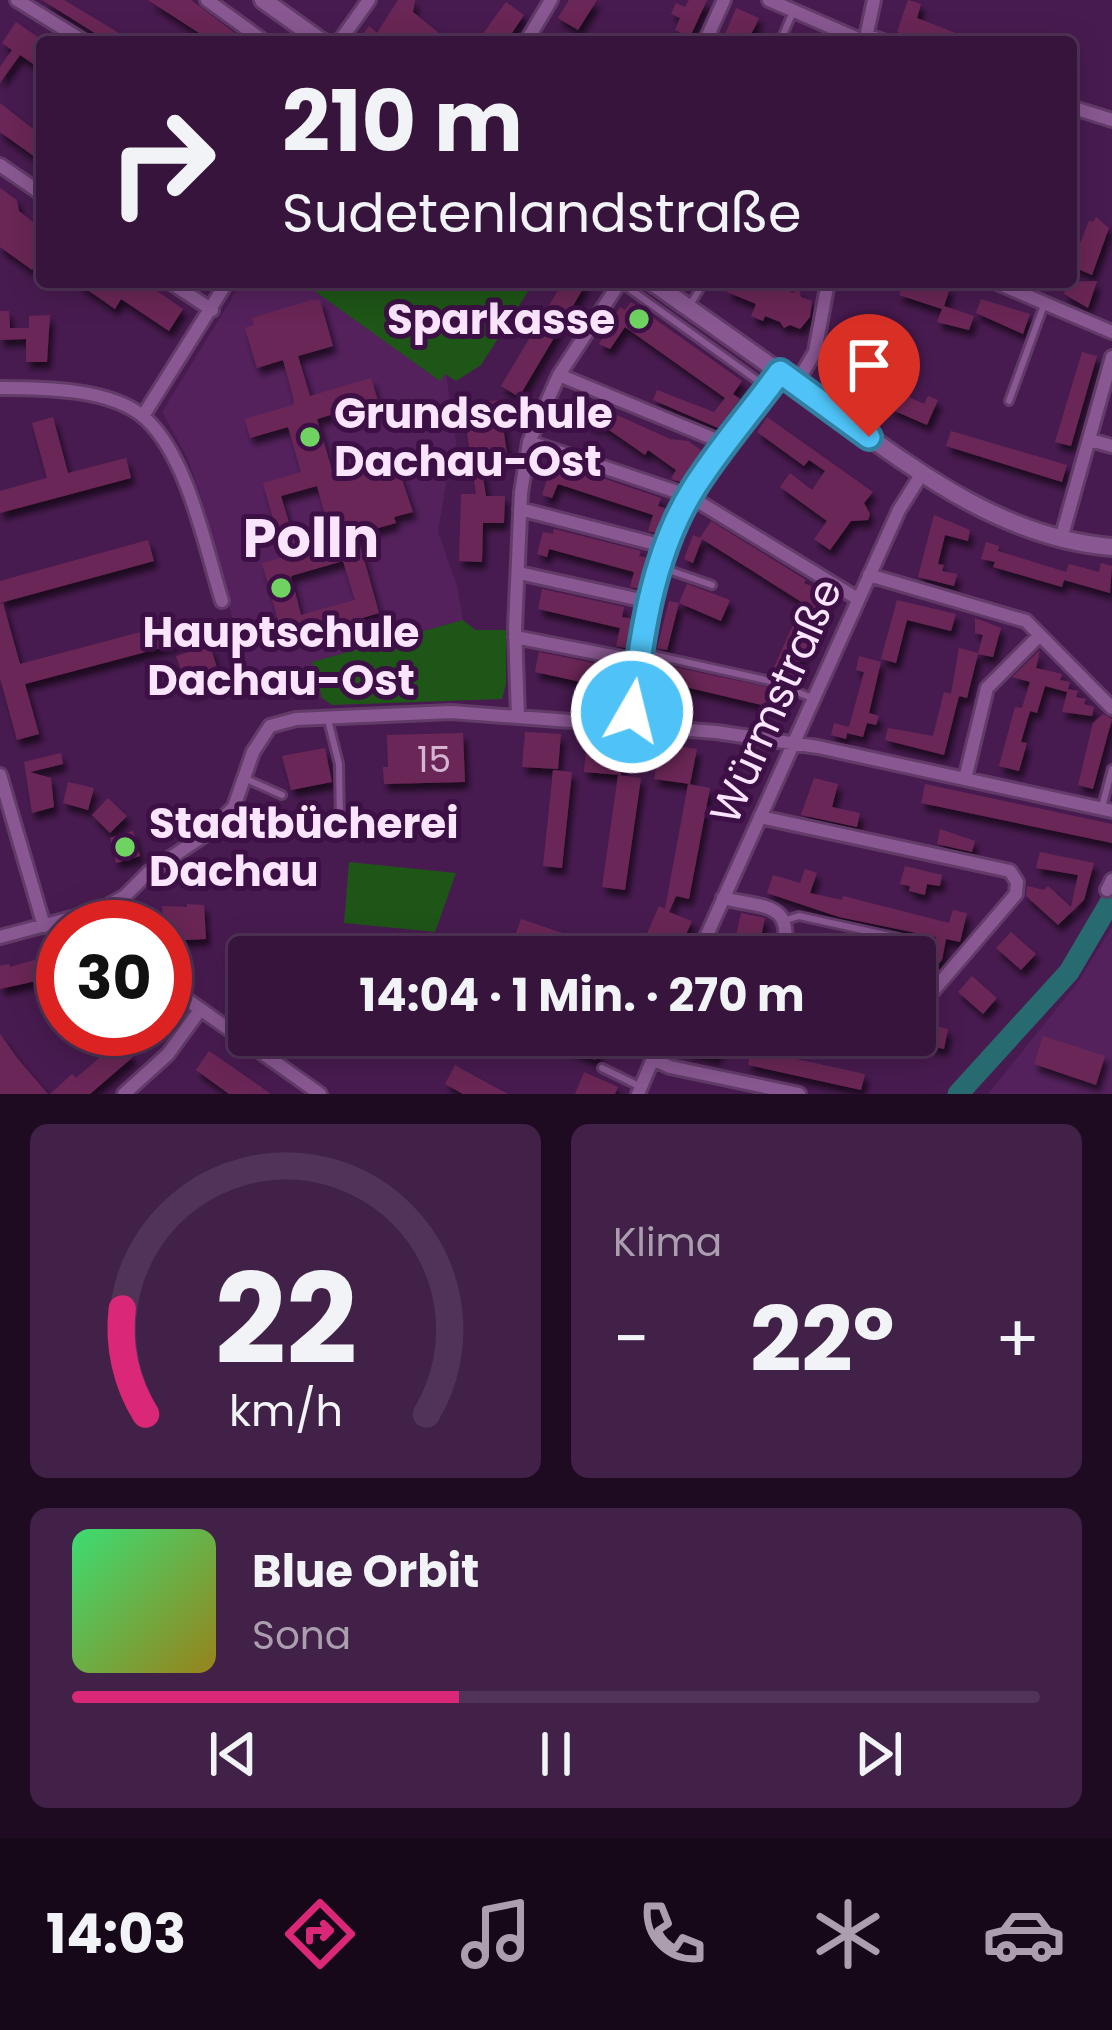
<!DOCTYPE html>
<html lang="de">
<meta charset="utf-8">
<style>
:root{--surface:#36143c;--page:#412147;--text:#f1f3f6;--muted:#aa9eaf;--line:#503356;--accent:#db2777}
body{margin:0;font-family:Poppins,sans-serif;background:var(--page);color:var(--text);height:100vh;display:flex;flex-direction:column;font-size:45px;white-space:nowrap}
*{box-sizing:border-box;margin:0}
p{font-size:39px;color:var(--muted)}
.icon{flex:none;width:66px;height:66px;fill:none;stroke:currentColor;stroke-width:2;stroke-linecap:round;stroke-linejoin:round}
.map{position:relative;height:1094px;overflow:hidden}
.details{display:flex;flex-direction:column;gap:30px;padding:30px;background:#1e0b21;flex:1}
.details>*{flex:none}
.guide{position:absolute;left:36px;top:36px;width:1041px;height:252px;border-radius:12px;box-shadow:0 6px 30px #0003,0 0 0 3px var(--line);background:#36143c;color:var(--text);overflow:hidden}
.speed{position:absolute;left:36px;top:900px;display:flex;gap:24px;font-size:60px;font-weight:700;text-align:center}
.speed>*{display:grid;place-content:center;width:156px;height:156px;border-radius:50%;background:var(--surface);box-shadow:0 6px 30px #0003,0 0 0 3px var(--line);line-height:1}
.speed .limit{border:18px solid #d22;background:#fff;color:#111}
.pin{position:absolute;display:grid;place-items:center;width:102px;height:102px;color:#fff;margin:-123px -51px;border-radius:50% 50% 50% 0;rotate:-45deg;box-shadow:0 0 12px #0007}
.pin .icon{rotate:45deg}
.me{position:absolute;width:132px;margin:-66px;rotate:8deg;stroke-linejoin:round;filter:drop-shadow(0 0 9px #0008)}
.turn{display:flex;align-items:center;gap:42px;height:252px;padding:0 48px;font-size:54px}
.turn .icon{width:156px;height:156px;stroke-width:2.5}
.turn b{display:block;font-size:84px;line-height:102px}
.big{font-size:90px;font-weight:700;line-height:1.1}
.details .widget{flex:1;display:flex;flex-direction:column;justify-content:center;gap:18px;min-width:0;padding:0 42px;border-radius:18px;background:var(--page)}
.details .dial{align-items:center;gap:0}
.dial svg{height:312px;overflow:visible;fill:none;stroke:var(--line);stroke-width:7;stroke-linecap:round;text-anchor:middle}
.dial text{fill:var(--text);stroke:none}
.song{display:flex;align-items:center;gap:36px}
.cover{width:144px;height:144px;border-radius:18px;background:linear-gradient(135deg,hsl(140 70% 55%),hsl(50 70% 35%))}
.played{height:12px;border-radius:6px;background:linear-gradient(90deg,var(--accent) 40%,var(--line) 40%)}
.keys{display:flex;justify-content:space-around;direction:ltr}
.heat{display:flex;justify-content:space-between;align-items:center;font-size:66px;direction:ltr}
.details .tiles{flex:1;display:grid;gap:30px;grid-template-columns:1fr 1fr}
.widget:last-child{grid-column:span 2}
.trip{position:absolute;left:228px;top:936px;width:708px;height:120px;border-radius:12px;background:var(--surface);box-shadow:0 6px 30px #0003,0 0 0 3px var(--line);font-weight:700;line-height:120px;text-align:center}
.tab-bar{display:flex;height:192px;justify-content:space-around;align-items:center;background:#160818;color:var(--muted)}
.tab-bar .icon{width:84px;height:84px}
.tab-bar .current{color:var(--accent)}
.tab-bar b{font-size:54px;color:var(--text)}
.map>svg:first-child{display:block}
.built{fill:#54215d}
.green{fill:#1e5617}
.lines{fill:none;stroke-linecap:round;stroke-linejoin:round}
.river{stroke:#276a6f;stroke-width:21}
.building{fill:#6a2856;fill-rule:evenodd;filter:url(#shadow)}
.service-casing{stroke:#623b69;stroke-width:12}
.minor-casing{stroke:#623b69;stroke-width:18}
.tertiary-casing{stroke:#623b69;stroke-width:22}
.service{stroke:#895892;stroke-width:6}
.minor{stroke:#895892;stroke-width:12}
.tertiary{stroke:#895892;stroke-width:16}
.route-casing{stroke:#337fa1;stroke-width:30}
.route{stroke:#4fc3f7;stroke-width:21}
.poi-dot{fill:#6ed361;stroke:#3d1045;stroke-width:4.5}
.labels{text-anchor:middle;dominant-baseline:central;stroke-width:10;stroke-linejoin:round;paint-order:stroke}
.number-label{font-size:36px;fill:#d6b5d4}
.poi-label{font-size:42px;font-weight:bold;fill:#fae4fe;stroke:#3d1045;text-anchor:start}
.street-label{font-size:42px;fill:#fae4fe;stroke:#3d1045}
.district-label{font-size:54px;font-weight:bold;fill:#fae4fe;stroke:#3d1045}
</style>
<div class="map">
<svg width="1112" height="1094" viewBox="0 0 1112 1094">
<defs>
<filter id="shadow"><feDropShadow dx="4" dy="7" stdDeviation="3" flood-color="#0009"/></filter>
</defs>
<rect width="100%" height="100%" fill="#481b50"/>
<path class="built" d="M242,282H318L446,374L456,442L455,467L446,483L438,532L457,586L463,620L313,662L322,698L287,693L253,699L202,499L187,457L162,412Z
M1112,927V1094H988L1078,982Z"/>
<path class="green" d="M302,282H534L481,365L456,381L445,374L440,381Z
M463,620L475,630H506V684L502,699L332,705L322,698L312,662Z
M349,862L456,873L435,932L344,923Z"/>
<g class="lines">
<path class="river" d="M958,1094L1069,972L1112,899"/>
</g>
<path class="building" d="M42,0H64L134,42H109Z
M148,0H191L247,42H213Z
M398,0H415L413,12L450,42H366L360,38L369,26L377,33Z
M569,0H597L578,30L558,18Z
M689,0H707L690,37L675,30L680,18L671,14L676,3L685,7Z
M908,0L921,4L917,18L979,42H928L897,32Z
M506,2L524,15L506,42H492L482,35Z
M736,8L759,18L755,27L746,42H722Z
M16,22L42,40V70L20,55L0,83V67L12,50L2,43Z
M0,103L42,136V162L0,132Z
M0,188L17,200L19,211L42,229V270L35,265L32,270L0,247Z
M1096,217L1109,228L1092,275L1071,266L1089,221L1093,222Z
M1097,281L1088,308L1064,294L1068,282Z
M76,282H144L183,309L169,331L121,299L115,309Z
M563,282H587L519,397L501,386Z
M732,282H779L777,286L793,293L799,290L801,297L812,301L810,317L800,329L790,325L784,328L780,322L765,316L763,321L751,316L756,304L727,292Z
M904,282H932L950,288L944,306L974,316L969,330L937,322L942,309L899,295Z
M981,299L1030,314L1023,334L976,313Z
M311,300H320L333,346L298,356L310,396L371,378L378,401L317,419L332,470L393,453L413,512L394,517L396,523L357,534L379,613L284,641L262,563L284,557L263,483L301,472L288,427L250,438L245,419L293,405L294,400L283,360L257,368L245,328L254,325L252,318ZM317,486L333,543L298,553L281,496ZM343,561L355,600L301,615L291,576Z
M631,302L742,381L733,394L740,399L718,428L653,400L657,390L714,412L725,398L625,327L610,349L599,344L620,307L625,310Z
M0,311H9L10,328H29V316L50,315L47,362H26V339L0,340Z
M868,331L879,335L867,364L882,370L874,388L832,369L839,352L856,359Z
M1082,352L1097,356L1071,446L1055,442Z
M898,392L924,404L928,396L938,400L927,425L890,409Z
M499,400L508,460L481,464L486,496H505L504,523H483L482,562L459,561L461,494H476L463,406Z
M588,402L670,439L688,441L702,451L681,482L671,479L676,470L648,450L645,455L609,430L599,425L596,428L578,415Z
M53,417L68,473L126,458L131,478L0,513V491L47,478L32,423Z
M767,417L873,492L864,503L870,514L868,520L851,521L830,550L814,539L827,521L780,487L790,473L812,490L825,471L809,460L804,466L757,432Z
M951,431L1067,465L1062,482L946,446Z
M564,465L661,498L658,506L667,509L659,534L648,531L653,515L558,484L552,498L542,495L550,470L561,473Z
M934,515L970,530L968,541L945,535L938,564L944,565L942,571L957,574L954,586L918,577Z
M711,521L806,580L804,583L830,595L791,682L771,674L803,603L702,539L693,563L684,559L693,535L700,538Z
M554,529L641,551L639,556L649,558L641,589L630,587L634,572L549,549L547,557L537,554L543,532L553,534Z
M148,540L154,561L0,603V581Z
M986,542L999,546L998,551L1066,572L1069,564L1099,572L1101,563L1112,566L1110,593L1064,580L1062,587L993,567L995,562L981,559Z
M687,584L730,600L721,621L679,603Z
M542,589L624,607L622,617L633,619L626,648L616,646L620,628L538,609Z
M897,600L956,614L951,631L907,620L896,663L881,659Z
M669,601L679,603L667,650L657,648Z
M3,603L20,664L171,624L176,644L25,684L39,734L17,740L0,678V604Z
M975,618L1001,628L993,657L978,654L967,698L951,694L959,648L978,653L983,635L975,633Z
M210,646L221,680L189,694L176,656Z
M1040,650L1036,668L1062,674L1060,680L1070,682L1067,692L1045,686L1037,713L1030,711L1021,742L1027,743L1019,771L999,766L1015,707L1022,708L1030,682L1012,677Z
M539,652L622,669L618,690L535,672Z
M859,656L881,662L869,713L879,716L876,725L867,723L863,737L847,733L846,739L831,735L834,723L849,727L864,672L856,670Z
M664,665L772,688L778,693L774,708L660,681Z
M1068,689L1078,691L1076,697L1086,699L1084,704L1094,707L1092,716L1062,712Z
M944,692L959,696L944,755L885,740L888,728L933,736Z
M1103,714L1112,719L1093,789L1078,785L1093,723Z
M525,732L561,734L558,769L522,767Z
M463,733L465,782L384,784L383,767H388L387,735Z
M587,736L624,739L621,775L584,772Z
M661,744L697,749L690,784L654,779Z
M325,748L332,782L291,790L282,756Z
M61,753L63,764L30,772L51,778L54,807L32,813L24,762Z
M553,770L572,772L562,868L543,866Z
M618,775L641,778L625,890L602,887Z
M814,778L838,784L832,807L860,813L857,827L801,815Z
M68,782L94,788L88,810L63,803Z
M688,784L710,788L689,899L676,896L669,912L692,921L676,957H637L659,906L665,909Z
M925,784L1112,824V843L921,803Z
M108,798L127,816L110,833L92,815Z
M940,829L975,841L972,852L937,844Z
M133,831L140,856L116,863L110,838Z
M1040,852L1094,863L1084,900L1058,925L1026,896L1027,886L1044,890L1048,886L1071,907L1078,875L1036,868Z
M905,866L942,875L940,886L927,884L925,895L909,891L910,886L900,884Z
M805,869L817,873L810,893L842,900L843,896L949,923L953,910L967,913L960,942L946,939L942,960L915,991V966L921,968L932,955L936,937L839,917L767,893L773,875L800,883Z
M187,904L204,905L206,939L165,941L162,906L187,907Z
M741,913L765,918L757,957H731Z
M521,919L628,955V957H568L514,939Z
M1011,932L1036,954L1021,970L996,948Z
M798,940L855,953L854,957H794Z
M63,952V975L0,989V966L9,964L10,967Z
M972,976L997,998L983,1014L958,992Z
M926,1024L948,1029L944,1049L915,1043V1027L925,1029Z
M0,1034L18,1059L48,1094H0Z
M538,1035H589L603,1041L595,1060Z
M689,1035L721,1041L717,1058L685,1051Z
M1043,1036L1105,1056L1096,1085L1034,1064Z
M778,1040L790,1042L787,1057L865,1074L861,1090L748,1065L751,1049L774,1055Z
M119,1041L133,1057L90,1094H50L72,1074L76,1078Z
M209,1051L234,1068L271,1094H229L196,1070Z
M455,1065L491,1085L508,1094H463L445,1084Z
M584,1072L618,1087L615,1094H575Z"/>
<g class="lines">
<defs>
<path id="service" d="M780,42L792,14
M620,282L768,388
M690,305L704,282
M1009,401L1044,305
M660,567L712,585
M640,652L770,681
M779,685L812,698
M328,720L339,764L340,823
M244,778L282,795
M1102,807L1112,769
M786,920L799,916L917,942
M602,1068L641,1087"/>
<path id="minor" d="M17,0L85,42
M207,0L265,42
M769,0L865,42
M867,35L885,42
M339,42L369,0
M526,42L551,0
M705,42L724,0
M865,42L874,0
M1071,107L1112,120
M0,165L42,194
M170,282L212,310
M995,282L1112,332
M559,375L724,443
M796,384L815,352L828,282
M0,388C42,388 113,388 146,419C188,458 205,546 222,601
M143,416L227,282
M1090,440L1112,446
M529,442L689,496L858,599
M520,509L667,547
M1061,539L1112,357
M519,573L650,602
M869,575L1026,621L1112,708
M515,637L638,661
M518,717L515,628L521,493L529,442L559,375L620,282
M630,724C640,647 651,561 692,492C717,450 751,413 780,372
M0,775L44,926
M965,779L987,688L1040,635
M760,817L1010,871L1017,882L1016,894L915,1012
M1107,890L1112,880
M723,898C768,909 794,901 783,957
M98,911L110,927
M0,937L98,911L125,896L148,873L209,832L234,807L253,752L270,726L296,719L451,712L716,732L818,747L1112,811
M697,957L899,510L921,475
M165,984L320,1094
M653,1059L670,1067L799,1094
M124,1094L168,1054L200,1010
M638,1094L663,1035"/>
<path id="tertiary" d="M263,0L322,42
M652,282C707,321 763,360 818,400C907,464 998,538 1112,547"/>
</defs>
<use href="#service" class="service-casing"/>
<use href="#minor" class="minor-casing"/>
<use href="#tertiary" class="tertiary-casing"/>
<use href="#service" class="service"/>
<use href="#minor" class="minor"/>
<use href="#tertiary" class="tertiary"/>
</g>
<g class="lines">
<defs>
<path id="route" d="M632,712C641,639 652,556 692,491C718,449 751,412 780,372L869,437"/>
</defs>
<use href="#route" class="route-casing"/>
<use href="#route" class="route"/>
</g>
<g class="poi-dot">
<circle cx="639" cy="319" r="12"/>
<circle cx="310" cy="437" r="12"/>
<circle cx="281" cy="588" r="12"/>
<circle cx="125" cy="847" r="12"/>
</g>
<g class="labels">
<g class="number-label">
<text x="434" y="759">15</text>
</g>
<g class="poi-label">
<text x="615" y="319" text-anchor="end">Sparkasse</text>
<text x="334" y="413">Grundschule<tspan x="334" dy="48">Dachau-Ost</tspan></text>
<text x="281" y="632" text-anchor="middle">Hauptschule<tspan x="281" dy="48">Dachau-Ost</tspan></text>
<text x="149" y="823">Stadtbücherei<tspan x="149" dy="48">Dachau</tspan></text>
</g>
<g class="street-label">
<text transform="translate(776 701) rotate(-66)">Würmstraße</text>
</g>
<g class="district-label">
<text x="311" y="538">Polln</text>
</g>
</g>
</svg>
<div class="speed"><div class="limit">30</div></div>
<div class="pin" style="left:869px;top:437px;background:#d93025"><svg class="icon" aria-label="arrive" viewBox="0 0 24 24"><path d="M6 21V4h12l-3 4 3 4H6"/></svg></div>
<svg class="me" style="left:632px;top:712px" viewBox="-20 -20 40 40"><circle r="17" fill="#4fc3f7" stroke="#fff" stroke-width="3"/><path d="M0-11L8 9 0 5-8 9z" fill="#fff"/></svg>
<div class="trip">14:04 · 1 Min. · 270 m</div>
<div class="guide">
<div class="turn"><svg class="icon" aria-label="right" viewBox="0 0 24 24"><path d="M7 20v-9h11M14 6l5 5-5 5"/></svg><div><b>210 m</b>Sudetenlandstraße</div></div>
</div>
</div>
<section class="details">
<div class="tiles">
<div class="widget dial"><svg viewBox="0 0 100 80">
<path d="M14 69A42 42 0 1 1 86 69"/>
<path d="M14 69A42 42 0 0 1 8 42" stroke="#db2777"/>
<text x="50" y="56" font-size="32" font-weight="700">22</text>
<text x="50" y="72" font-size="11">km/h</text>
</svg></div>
<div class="widget"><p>Klima</p>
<div class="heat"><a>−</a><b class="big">22°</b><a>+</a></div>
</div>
<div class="widget">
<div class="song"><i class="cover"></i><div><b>Blue Orbit</b><p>Sona</p></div></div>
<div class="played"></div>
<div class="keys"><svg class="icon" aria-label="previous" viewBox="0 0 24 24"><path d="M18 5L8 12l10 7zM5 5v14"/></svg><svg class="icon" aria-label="pause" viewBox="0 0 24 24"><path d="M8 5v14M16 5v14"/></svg><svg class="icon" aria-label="next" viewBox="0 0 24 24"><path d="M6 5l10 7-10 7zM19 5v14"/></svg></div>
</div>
</div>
</section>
<nav class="tab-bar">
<b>14:03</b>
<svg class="icon current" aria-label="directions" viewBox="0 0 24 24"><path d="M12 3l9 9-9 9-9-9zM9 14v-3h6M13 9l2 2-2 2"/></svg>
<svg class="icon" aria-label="music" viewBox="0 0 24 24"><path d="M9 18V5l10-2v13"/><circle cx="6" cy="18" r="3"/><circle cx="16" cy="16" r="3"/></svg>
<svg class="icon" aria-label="phone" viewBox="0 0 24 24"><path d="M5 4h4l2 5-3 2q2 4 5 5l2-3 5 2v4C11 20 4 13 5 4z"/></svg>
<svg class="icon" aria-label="climate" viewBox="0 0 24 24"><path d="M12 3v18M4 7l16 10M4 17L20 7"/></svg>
<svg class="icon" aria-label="car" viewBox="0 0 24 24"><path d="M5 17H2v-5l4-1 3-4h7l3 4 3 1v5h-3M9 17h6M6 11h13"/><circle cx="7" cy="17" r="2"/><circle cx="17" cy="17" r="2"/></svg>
</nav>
